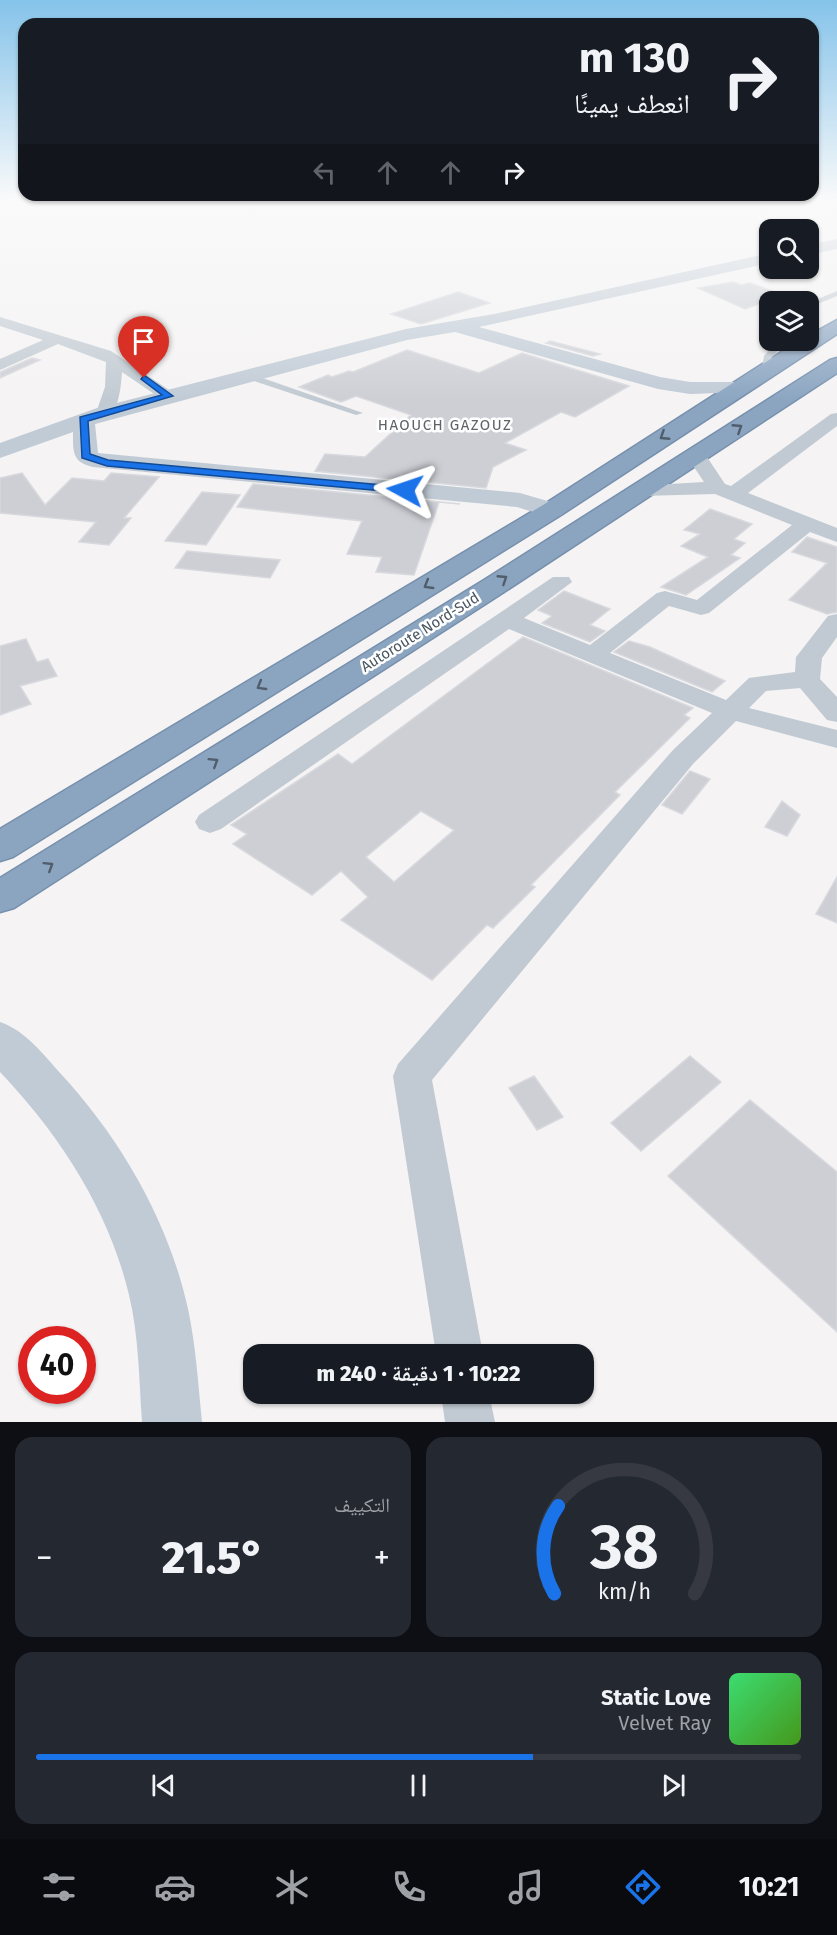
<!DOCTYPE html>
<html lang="ar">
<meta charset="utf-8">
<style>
:root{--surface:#171b24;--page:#242831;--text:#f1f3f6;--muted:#9ea1a6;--line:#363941;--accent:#1a73e8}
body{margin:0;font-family:"Fira Sans","Noto Naskh Arabic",sans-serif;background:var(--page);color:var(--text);direction:rtl;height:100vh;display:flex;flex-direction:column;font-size:22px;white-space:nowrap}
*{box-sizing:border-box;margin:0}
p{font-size:20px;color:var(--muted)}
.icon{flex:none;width:33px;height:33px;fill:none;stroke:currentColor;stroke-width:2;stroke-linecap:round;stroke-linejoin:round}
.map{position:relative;height:1422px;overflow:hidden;direction:ltr}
.drawer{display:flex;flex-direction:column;gap:15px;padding:15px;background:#0d0f14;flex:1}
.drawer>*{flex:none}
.guide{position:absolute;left:18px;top:18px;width:801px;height:183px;border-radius:18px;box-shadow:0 2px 4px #0004;direction:rtl;background:#171b24;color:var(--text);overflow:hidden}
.fabs{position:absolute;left:759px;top:219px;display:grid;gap:12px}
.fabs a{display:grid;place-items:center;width:60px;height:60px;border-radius:12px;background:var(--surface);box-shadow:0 2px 4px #0004;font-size:30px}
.speed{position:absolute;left:18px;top:1326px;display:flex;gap:12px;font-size:30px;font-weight:700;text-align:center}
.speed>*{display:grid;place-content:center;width:78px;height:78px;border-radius:50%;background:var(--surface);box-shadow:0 2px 4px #0004;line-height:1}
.speed .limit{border:9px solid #d22;background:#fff;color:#111}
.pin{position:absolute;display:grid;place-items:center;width:51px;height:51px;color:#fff;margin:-62px -26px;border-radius:50% 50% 50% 0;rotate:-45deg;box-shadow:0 0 6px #0007}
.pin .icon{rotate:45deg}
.me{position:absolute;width:66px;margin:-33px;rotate:275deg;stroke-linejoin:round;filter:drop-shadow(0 0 4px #0008)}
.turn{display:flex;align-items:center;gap:21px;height:126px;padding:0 30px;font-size:27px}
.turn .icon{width:78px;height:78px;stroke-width:2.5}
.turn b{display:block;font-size:42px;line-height:51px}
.lanes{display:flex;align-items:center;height:57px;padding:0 30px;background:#0003;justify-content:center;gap:30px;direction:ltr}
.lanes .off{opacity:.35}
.big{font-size:45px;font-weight:800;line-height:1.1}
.drawer .card{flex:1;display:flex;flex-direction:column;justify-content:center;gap:9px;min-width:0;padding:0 21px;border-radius:18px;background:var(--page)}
.drawer .dial{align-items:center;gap:0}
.dial svg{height:156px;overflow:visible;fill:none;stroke:var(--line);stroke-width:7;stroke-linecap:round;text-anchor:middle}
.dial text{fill:var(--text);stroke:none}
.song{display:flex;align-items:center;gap:18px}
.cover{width:72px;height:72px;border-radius:9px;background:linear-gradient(135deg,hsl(140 70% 55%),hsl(100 70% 35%))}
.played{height:6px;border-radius:3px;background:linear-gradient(90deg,var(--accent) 65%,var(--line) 65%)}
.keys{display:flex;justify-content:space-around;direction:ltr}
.heat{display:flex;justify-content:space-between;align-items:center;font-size:33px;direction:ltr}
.drawer .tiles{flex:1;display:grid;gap:15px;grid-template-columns:1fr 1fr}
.card:last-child{grid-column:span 2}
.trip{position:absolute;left:243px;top:1344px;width:351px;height:60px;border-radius:18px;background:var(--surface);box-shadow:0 2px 4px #0004;font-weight:800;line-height:60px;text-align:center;direction:rtl}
.dock{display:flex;height:96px;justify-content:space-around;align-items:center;background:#090b0e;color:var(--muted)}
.dock .icon{width:42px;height:42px}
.dock .selected{color:var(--accent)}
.dock b{font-size:27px;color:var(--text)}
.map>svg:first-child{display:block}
.building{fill:#cdcfd5;stroke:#d7d9de;stroke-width:1.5;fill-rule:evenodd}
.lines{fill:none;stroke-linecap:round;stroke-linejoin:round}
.highway-casing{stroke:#7690ad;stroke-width:3}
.lane{fill:#c1cad2;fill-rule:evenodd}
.street{fill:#c1cad2;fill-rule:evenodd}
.secondary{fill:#c1cbd6;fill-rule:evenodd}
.highway{fill:#8ba5c1;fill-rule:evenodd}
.oneway{stroke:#505e6b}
.route{fill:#1a73e8;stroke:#114b97;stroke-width:1.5}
.labels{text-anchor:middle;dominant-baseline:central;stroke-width:5;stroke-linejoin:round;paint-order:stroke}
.far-quarter-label{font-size:15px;letter-spacing:1.5px;fill:#5f6368;stroke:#fff}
.street-label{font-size:15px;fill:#4a5661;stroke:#fff}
</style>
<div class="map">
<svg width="837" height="1422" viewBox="0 0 837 1422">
<rect width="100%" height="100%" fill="#f5f3f3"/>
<path class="building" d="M733,282L741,285L750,283L784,295L745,309L698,288Z
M458,292L490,303L421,324L391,314Z
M550,341L600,354L593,356L546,343Z
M407,350L479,373L522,353L629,386L575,417L561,412L505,443L526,450L493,467L486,488L315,471L325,454L365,457L411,415L356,396L341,402L299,387L328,375L332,377L349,371L353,372Z
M32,358L40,360L0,378V372Z
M22,473L45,505L72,478L104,481L111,473L159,477L124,518H131L109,545L79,542L96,522L0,513V478Z
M253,484L460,504L439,502L414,575L376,572L382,557L347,554L362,521L237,507Z
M202,492L240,495L206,545L165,541Z
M710,509L752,524L734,539L745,543L731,555L740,558L686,595L661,587L708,557L681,546L700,534L684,530Z
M807,537L837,547V612L827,614L789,600L827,563L792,552Z
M187,551L280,560L270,578L175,568Z
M564,591L610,609L590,625L605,631L590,642L542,623L552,616L538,610Z
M523,637L693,708L684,715L690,718L615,792L620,795L531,885L535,887L493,928L487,925L432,980L341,920L368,897L341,871L312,895L233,844L247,834L231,825L338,754L352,764ZM421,811L454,830L394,882L366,857Z
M26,639L37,662L48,659L57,676L20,686L31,704L0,715V646Z
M629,641L650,647L725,681L712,692L614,652Z
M690,771L710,779L682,814L662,805Z
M782,801L800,815L787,836L765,827Z
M837,877V923L816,914Z
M690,1056L721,1082L641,1151L611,1123Z
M534,1076L563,1117L537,1130L509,1088Z
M750,1100L837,1172V1332L668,1176Z"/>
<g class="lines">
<defs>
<path id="highway" d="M837,320V334L561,515L13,857L0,861V829L543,505L800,340H808V336Z
M837,358V373L504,592L14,908L0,912V878L484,580L830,360Z"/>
</defs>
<use href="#highway" class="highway-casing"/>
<path class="lane" d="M837,291V296L808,308V303Z
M778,340H787L772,357L767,373H761L764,356Z
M245,374H251L363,413L356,415L245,378Z"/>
<path class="street" d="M0,317L111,351L178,396L169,401L163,400L122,372C121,387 119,404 111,417H99L96,413L105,387L106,362L58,344L0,370V359L43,340L0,326Z
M837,413V426L748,493L837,528V542L810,532L709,613L701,615L669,606L610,653L726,700L749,678L795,672L796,657L800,652L828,616L837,614V637L822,658L820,679L837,697V722L827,720L800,688L766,691L749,708L837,730V748L736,721L693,764L432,1080L483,1354H436L393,1076L398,1064L673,750L712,713L509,629L221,829L210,833L199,829L195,822L199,815L553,577H569L572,582L524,618L590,645L657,593L665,591L697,600L792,525L715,494L642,496L635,494L632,490L635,486L704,482L686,455L696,449L703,451L725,484L731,486L831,414Z
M441,1394H489L495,1422H445Z"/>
<path class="secondary" d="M837,239V249L808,255V245Z
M770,253V263L479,327L660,377L690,382H737L744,384L747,388L744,392L690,394L658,389L455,332L407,340L95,424L98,453L520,493L561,505L565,510L561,515L552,518L517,507L93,467C72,462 73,452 73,432L0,458V443L97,408L406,329L494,314Z
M0,1022C26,1031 43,1054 61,1074C121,1139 169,1222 188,1309C196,1346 198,1384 202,1422H142C139,1380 139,1336 129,1295C109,1210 59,1134 0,1072Z"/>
<use href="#highway" class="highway"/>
</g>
<defs><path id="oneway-chevron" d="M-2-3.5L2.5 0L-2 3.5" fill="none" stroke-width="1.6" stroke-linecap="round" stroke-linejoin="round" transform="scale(1.5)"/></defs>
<g class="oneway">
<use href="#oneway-chevron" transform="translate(738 428) rotate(-33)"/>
<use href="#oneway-chevron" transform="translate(664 436) rotate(147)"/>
<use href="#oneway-chevron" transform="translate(503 579) rotate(-33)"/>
<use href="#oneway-chevron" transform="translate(428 585) rotate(149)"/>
<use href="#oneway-chevron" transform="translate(261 686) rotate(149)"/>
<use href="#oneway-chevron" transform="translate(214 762) rotate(-32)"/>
<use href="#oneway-chevron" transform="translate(49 866) rotate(-32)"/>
</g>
<linearGradient id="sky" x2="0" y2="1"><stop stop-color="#85c3ea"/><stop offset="0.5" stop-color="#fafafa"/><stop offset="1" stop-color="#fafafa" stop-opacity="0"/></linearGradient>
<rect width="837" height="401" fill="url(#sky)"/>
<path class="route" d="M144,375L173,396L88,421L90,454L108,460L405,487L410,490L405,493L107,466L82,458L80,417L162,395L141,379Z"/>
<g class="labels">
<g class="far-quarter-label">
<text x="445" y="425">HAOUCH GAZOUZ</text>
</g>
<g class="street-label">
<text transform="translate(420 632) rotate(-32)">Autoroute Nord-Sud</text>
</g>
</g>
</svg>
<div class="fabs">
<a><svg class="icon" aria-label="search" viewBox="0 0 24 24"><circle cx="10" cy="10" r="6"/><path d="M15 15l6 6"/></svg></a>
<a><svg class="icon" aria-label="layers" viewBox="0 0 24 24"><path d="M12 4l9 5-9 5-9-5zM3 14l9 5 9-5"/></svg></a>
</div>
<div class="speed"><div class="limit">40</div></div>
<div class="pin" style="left:144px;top:378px;background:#d93025"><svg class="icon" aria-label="arrive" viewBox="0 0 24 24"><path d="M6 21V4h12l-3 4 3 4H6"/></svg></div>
<svg class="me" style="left:405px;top:490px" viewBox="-20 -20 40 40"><path d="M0-17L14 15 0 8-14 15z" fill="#1a73e8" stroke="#fff" stroke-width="4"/></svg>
<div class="trip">10:22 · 1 دقيقة · 240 m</div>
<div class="guide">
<div class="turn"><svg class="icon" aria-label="right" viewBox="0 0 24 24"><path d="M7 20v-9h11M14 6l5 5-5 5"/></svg><div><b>130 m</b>انعطف يمينًا</div></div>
<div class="lanes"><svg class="icon off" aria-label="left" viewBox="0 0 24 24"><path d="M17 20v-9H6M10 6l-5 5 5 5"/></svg><svg class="icon off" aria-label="ahead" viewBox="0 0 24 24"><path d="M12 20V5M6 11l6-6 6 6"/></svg><svg class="icon off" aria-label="ahead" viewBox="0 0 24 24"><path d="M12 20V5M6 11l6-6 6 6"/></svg><svg class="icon" aria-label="right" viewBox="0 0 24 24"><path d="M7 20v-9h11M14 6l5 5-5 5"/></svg></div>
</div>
</div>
<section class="drawer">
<div class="tiles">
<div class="card dial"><svg viewBox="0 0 100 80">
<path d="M14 69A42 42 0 1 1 86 69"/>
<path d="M14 69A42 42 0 0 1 16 24" stroke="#1a73e8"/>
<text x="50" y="56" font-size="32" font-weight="700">38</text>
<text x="50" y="72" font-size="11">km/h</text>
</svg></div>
<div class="card"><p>التكييف</p>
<div class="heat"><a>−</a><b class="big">21.5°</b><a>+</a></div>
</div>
<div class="card">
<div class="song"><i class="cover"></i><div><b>Static Love</b><p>Velvet Ray</p></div></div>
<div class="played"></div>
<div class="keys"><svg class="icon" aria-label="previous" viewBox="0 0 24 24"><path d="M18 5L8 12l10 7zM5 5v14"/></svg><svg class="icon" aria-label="pause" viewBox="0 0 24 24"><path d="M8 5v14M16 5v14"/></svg><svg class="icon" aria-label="next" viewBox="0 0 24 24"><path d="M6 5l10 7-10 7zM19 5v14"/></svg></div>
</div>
</div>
</section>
<nav class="dock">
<b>10:21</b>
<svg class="icon selected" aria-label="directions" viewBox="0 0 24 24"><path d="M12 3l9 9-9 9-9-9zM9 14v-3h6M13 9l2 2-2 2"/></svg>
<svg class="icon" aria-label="music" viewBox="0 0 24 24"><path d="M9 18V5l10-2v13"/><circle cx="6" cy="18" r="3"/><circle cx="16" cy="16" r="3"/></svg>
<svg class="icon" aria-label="phone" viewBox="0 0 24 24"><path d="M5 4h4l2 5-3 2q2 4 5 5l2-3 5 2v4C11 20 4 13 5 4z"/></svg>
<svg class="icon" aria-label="climate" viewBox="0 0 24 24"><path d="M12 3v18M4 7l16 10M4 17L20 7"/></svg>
<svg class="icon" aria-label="car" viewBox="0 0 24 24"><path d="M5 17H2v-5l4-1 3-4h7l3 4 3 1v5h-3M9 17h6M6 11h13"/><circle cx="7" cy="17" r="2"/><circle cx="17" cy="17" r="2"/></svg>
<svg class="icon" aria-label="filters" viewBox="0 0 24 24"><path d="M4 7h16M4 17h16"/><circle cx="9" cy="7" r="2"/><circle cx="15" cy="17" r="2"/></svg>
</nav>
